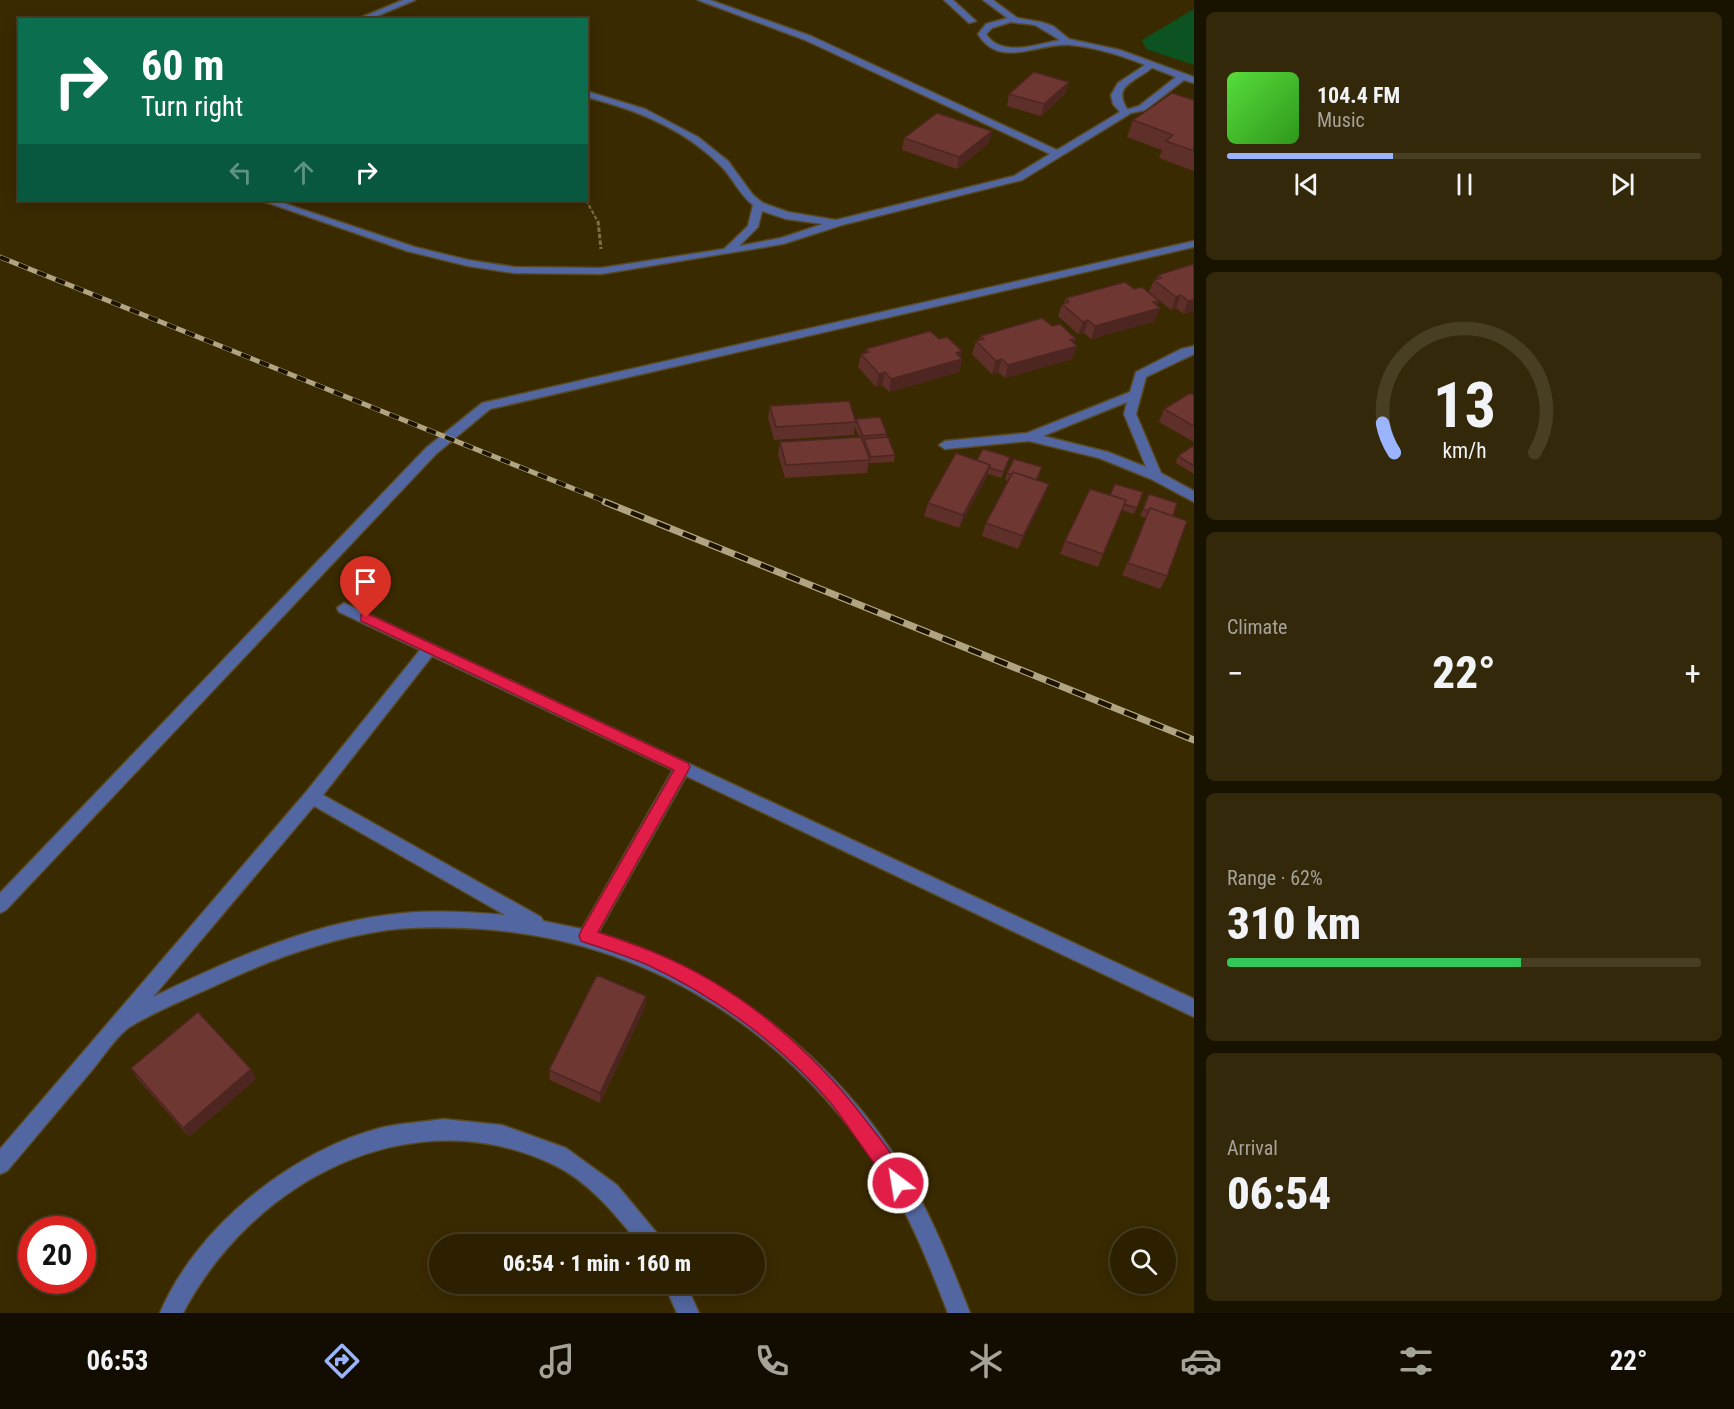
<!DOCTYPE html>
<meta charset="utf-8">
<style>
:root{--surface:#2c2000;--page:#34280a;--text:#f1f3f6;--muted:#a6a399;--line:#483e22;--accent:#9ab5fd}
body{margin:0;font-family:"Roboto Condensed",sans-serif;background:var(--page);color:var(--text);height:100vh;display:flex;flex-direction:column;font-size:22px;white-space:nowrap}
*{box-sizing:border-box;margin:0}
p{font-size:20px;color:var(--muted)}
.icon{flex:none;width:33px;height:33px;fill:none;stroke:currentColor;stroke-width:2;stroke-linecap:round;stroke-linejoin:round}
.map{position:relative;flex:1;overflow:hidden}
.drawer{display:flex;flex-direction:column;gap:12px;padding:12px;background:#181200;width:540px}
.drawer>*{flex:none}
.guide{position:absolute;left:18px;top:18px;width:570px;height:183px;border-radius:0px;box-shadow:0 3px 15px #0003,0 0 0 2px var(--line);background:#0b6e4f;color:#fff;overflow:hidden}
.tools{position:absolute;left:1110px;top:1228px;display:grid;gap:12px}
.tools a{display:grid;place-items:center;width:66px;height:66px;border-radius:50%;background:var(--surface);box-shadow:0 3px 15px #0003,0 0 0 2px var(--line);font-size:30px}
.speed{position:absolute;left:18px;top:1216px;display:flex;gap:12px;font-size:30px;font-weight:700;text-align:center}
.speed>*{display:grid;place-content:center;width:78px;height:78px;border-radius:50%;background:var(--surface);box-shadow:0 3px 15px #0003,0 0 0 2px var(--line);line-height:1}
.speed .limit{border:9px solid #d22;background:#fff;color:#111}
.pin{position:absolute;display:grid;place-items:center;width:51px;height:51px;color:#fff;margin:-62px -26px;border-radius:50% 50% 50% 0;rotate:-45deg;box-shadow:0 0 6px #0007}
.pin .icon{rotate:45deg}
.me{position:absolute;width:66px;margin:-33px;rotate:329deg;stroke-linejoin:round;filter:drop-shadow(0 0 4px #0008)}
.turn{display:flex;align-items:center;gap:21px;height:126px;padding:0 24px;font-size:27px}
.turn .icon{width:78px;height:78px;stroke-width:2.5}
.turn b{display:block;font-size:42px;line-height:51px}
.lanes{display:flex;align-items:center;height:57px;padding:0 24px;background:#0003;justify-content:center;gap:30px;direction:ltr}
.lanes .off{opacity:.35}
.big{font-size:45px;font-weight:800;line-height:1.1}
.drawer .widget{flex:1;display:flex;flex-direction:column;justify-content:center;gap:9px;min-width:0;padding:0 21px;border-radius:9px;background:var(--page)}
.drawer .dial{align-items:center;gap:0}
.dial svg{height:156px;overflow:visible;fill:none;stroke:var(--line);stroke-width:7;stroke-linecap:round;text-anchor:middle}
.dial text{fill:var(--text);stroke:none}
.song{display:flex;align-items:center;gap:18px}
.cover{width:72px;height:72px;border-radius:9px;background:linear-gradient(135deg,hsl(110 70% 55%),hsl(110 70% 35%))}
.played{height:6px;border-radius:3px;background:linear-gradient(90deg,var(--accent) 35%,var(--line) 35%)}
.keys{display:flex;justify-content:space-around;direction:ltr}
.heat{display:flex;justify-content:space-between;align-items:center;font-size:33px;direction:ltr}
.charge{height:9px;border-radius:4px;background:linear-gradient(90deg,#34c759 62%,var(--line) 0)}
.trip{position:absolute;left:429px;top:1234px;width:336px;height:60px;border-radius:30px;background:var(--surface);box-shadow:0 3px 15px #0003,0 0 0 2px var(--line);font-weight:800;line-height:60px;text-align:center}
.menu{display:flex;height:96px;justify-content:space-around;align-items:center;background:#120d00;color:var(--muted)}
.menu .icon{width:42px;height:42px}
.menu .on{color:var(--accent)}
.menu b{font-size:27px;color:var(--text)}
main{display:flex;flex:1;min-height:0}
.map>svg:first-child{display:block}
.green{fill:#0d5321}
.lines{fill:none;stroke-linecap:round;stroke-linejoin:round}
.lane-casing{stroke:#584921;stroke-width:3}
.street-casing{stroke:#584921;stroke-width:3}
.path-far1{stroke:#7f704c;stroke-width:2;stroke-dasharray:4 2;stroke-linecap:butt}
.path{stroke:#7f704c;stroke-width:3;stroke-dasharray:4.5 2;stroke-linecap:butt}
.lane{fill:#5267a1;fill-rule:evenodd}
.street{fill:#5267a1;fill-rule:evenodd}
.rail-far1-casing{stroke:#b1a483;stroke-width:5}
.rail-casing{stroke:#b1a483;stroke-width:7}
.rail-far1{stroke:#1c1400;stroke-width:4;stroke-dasharray:10;stroke-linecap:butt}
.rail{stroke:#1c1400;stroke-width:4.5;stroke-dasharray:14;stroke-linecap:butt}
.wall{fill:#5f2f2a}
.shaded-wall{fill:#4d2622}
.building{fill:#6e3731;stroke:#4d2622;stroke-width:1.5}
.route{fill:#e11d48;stroke:#92132f;stroke-width:1.5}
</style>
<main>
<div class="map">
<svg width="1194" height="1313" viewBox="0 0 1194 1313">
<rect width="100%" height="100%" fill="#3a2a00"/>
<path class="green" d="M1194,9V65L1146,49L1142,40Z"/>
<g class="lines">
<defs>
<path id="lane" d="M403,0H415L368,20H355Z
M698,0H710L811,36L1057,150L1120,112L1113,104L1111,95L1118,83L1148,63L1155,65C1138,82 1108,84 1130,113L1128,115L1022,180L842,225L783,244L601,274L514,273L468,266L407,251L260,200H274L415,247L468,260L514,267L601,268L724,249L748,226L753,205C739,194 733,178 721,166C685,129 635,109 586,97V91L645,109L698,137L728,161L753,195L763,203L788,212L836,220L1014,176L1050,154L805,40ZM762,211L786,219L823,224L781,238L739,246L758,227Z
M944,0H953L976,21L969,23Z
M983,0H993L1020,20L1013,22Z
M1194,241V247L490,409L436,454L6,910L0,913V893L426,448L482,403Z
M1194,346V354L1146,377L1136,414L1161,473L1194,491V502L1151,479L1099,458L1029,441L945,449L939,445L945,441L1027,433L1130,392L1136,372L1181,349ZM1127,402L1124,414L1146,467L1108,452L1043,436Z
M344,603L1194,999V1017L686,776L598,933C724,970 837,1060 905,1172C932,1216 951,1265 970,1313H948C929,1264 910,1215 881,1171C790,1032 651,941 483,929C451,927 419,926 387,930C328,939 274,958 221,983C193,996 153,1012 128,1028C115,1038 103,1057 93,1069C64,1103 36,1137 7,1171L0,1174V1149L306,792L420,650L339,612L337,608ZM432,656L673,770L582,929L543,921L541,917L323,795ZM314,806L505,915C471,912 437,910 404,913C315,921 233,958 153,997Z"/>
<path id="street" d="M1011,17L1041,22L1053,26L1069,39L1120,50L1194,77V83L1184,80L1145,110L1122,115V111L1139,106L1176,77C1142,64 1107,48 1071,45C1038,42 1000,70 978,34L986,24ZM1011,22L1035,25L1060,40C1038,44 1001,58 986,34L992,28Z
M443,1119L502,1125L566,1148L617,1185L661,1238L664,1245H640C616,1215 587,1179 550,1163C408,1098 252,1182 183,1313H160C196,1227 294,1149 384,1127C403,1123 424,1122 443,1119Z
M664,1284H686L699,1313H677Z"/>
</defs>
<use href="#lane" class="lane-casing"/>
<use href="#street" class="street-casing"/>
<path class="path-far1" d="M586,200L598,222"/>
<path class="path" d="M598,221L601,249"/>
<use href="#lane" class="lane"/>
<use href="#street" class="street"/>
<defs>
<path id="rail-far1" d="M0,257L609,503"/>
<path id="rail" d="M605,502L1194,740"/>
</defs>
<use href="#rail-far1" class="rail-far1-casing"/>
<use href="#rail" class="rail-casing"/>
<use href="#rail-far1" class="rail-far1"/>
<use href="#rail" class="rail"/>
</g>
<path class="wall" d="M1069,82L1065,94L1041,116L1007,106L1009,94Z
M1194,100V171L1159,158L1162,150L1127,137L1133,120Z
M992,131L989,143L957,169L902,150L904,138Z
M1194,264V311L1183,314L1176,308L1171,310L1149,292L1154,280L1156,279L1158,275Z
M1134,289L1159,301L1157,306L1155,321L1091,339L1084,333L1078,334L1058,316L1062,304L1064,303L1066,298Z
M1052,326L1076,339L1074,344L1077,346L1072,359L1005,378L998,372L992,374L972,354L976,341L979,340L980,336Z
M939,339L962,359L959,372L889,392L882,385L876,387L858,367L861,354L865,353L866,349Z
M1194,395V442L1159,422L1164,409Z
M770,406L856,421V419L887,434L886,438L895,455L894,462L870,463L869,462L867,473L785,478L778,455L780,442L859,437L855,427L854,435L774,440L768,418Z
M1194,445V474L1176,463L1178,456Z
M977,460L1008,464L1001,478L988,474L959,528L924,516L928,503Z
M1007,473L1040,474L1037,480L1044,497L1018,549L982,536L986,523L1008,481L1005,480Z
M1143,492L1134,514L1122,510L1098,567L1060,554L1065,541L1110,495Z
M1146,501L1173,516L1167,576L1160,589L1122,575L1146,518L1140,516Z
M646,996L645,1007L600,1103L550,1080L549,1070Z
M131,1068L251,1069L256,1079L189,1137L137,1078Z"/>
<path class="shaded-wall" d="M1069,82L1065,94L1041,116L1044,104Z
M992,131L989,143L957,169L959,157Z
M1181,295L1176,308L1171,310L1176,297Z
M1194,300V311L1183,314L1188,301Z
M1159,301L1155,309L1160,308L1155,321L1091,339L1095,326L1153,302Z
M1088,320L1084,333L1078,334L1083,322Z
M1076,339L1073,347L1077,346L1072,359L1005,378L1008,365L1070,340Z
M962,351L960,360L962,359L959,372L889,392L891,379Z
M1002,359L998,372L992,374L996,361Z
M885,372L882,385L876,387L879,374Z
M990,465L987,477L959,528L963,515Z
M1049,484L1044,497L1018,549L1023,536Z
M646,996L645,1007L600,1103V1093Z
M251,1069L256,1079L189,1137L183,1128Z"/>
<path class="building" d="M1034,72L1069,82L1044,104L1009,94Z
M1172,93L1194,100V151L1166,141L1173,135L1133,120Z
M937,113L992,131L959,157L904,138Z
M1194,264V300L1188,301L1181,295L1176,297L1154,280L1161,278L1158,275Z
M1125,282L1134,289L1142,287L1159,301L1153,302L1160,308L1095,326L1088,320L1083,322L1062,304L1069,302L1066,298Z
M1042,318L1052,326L1060,324L1076,339L1070,340L1077,346L1008,365L1002,359L996,361L976,341L984,339L980,336Z
M930,331L939,339L947,337L962,351L956,353L962,359L891,379L885,372L879,374L861,354L869,352L866,349Z
M1190,393L1194,395V426L1164,409Z
M849,401L856,422L776,427L770,406Z
M880,417L887,434L863,436L856,419Z
M861,437L870,460L786,465L780,442Z
M888,437L895,455L871,457L864,439Z
M1194,445V466L1178,456Z
M983,449L1010,457L1003,472L990,468V465L977,460Z
M956,453L990,465L963,515L928,503Z
M1014,459L1042,467L1036,480L1013,472L1012,475L1007,473Z
M1013,472L1049,484L1023,536L986,523Z
M1115,484L1143,492L1137,508L1124,504L1126,500L1110,495Z
M1090,489L1126,500L1103,554L1065,541Z
M1149,494L1177,503L1173,516L1150,508L1149,511L1143,509Z
M1150,508L1187,521L1167,576L1128,563Z
M597,975L646,996L600,1093L549,1070Z
M198,1012L251,1069L183,1128L131,1068Z"/>
<path class="route" d="M366,613L688,763L690,767L688,771L598,932C618,939 639,946 658,954C740,988 811,1049 864,1118C880,1139 897,1158 907,1183L905,1189L898,1192C889,1188 842,1116 830,1102C781,1045 718,998 650,966C628,956 604,949 581,941L579,936L581,931L674,770L361,621V615Z"/>
</svg>
<div class="tools">
<a><svg class="icon" aria-label="search" viewBox="0 0 24 24"><circle cx="10" cy="10" r="6"/><path d="M15 15l6 6"/></svg></a>
</div>
<div class="speed"><div class="limit">20</div></div>
<div class="pin" style="left:366px;top:618px;background:#d93025"><svg class="icon" aria-label="arrive" viewBox="0 0 24 24"><path d="M6 21V4h12l-3 4 3 4H6"/></svg></div>
<svg class="me" style="left:898px;top:1183px" viewBox="-20 -20 40 40"><circle r="17" fill="#e11d48" stroke="#fff" stroke-width="3"/><path d="M0-11L8 9 0 5-8 9z" fill="#fff"/></svg>
<div class="trip">06:54 · 1 min · 160 m</div>
<div class="guide">
<div class="turn"><svg class="icon" aria-label="right" viewBox="0 0 24 24"><path d="M7 20v-9h11M14 6l5 5-5 5"/></svg><div><b>60 m</b>Turn right</div></div>
<div class="lanes"><svg class="icon off" aria-label="left" viewBox="0 0 24 24"><path d="M17 20v-9H6M10 6l-5 5 5 5"/></svg><svg class="icon off" aria-label="ahead" viewBox="0 0 24 24"><path d="M12 20V5M6 11l6-6 6 6"/></svg><svg class="icon" aria-label="right" viewBox="0 0 24 24"><path d="M7 20v-9h11M14 6l5 5-5 5"/></svg></div>
</div>
</div>
<section class="drawer">
<div class="widget">
<div class="song"><i class="cover"></i><div><b>104.4 FM</b><p>Music</p></div></div>
<div class="played"></div>
<div class="keys"><svg class="icon" aria-label="previous" viewBox="0 0 24 24"><path d="M18 5L8 12l10 7zM5 5v14"/></svg><svg class="icon" aria-label="pause" viewBox="0 0 24 24"><path d="M8 5v14M16 5v14"/></svg><svg class="icon" aria-label="next" viewBox="0 0 24 24"><path d="M6 5l10 7-10 7zM19 5v14"/></svg></div>
</div>
<div class="widget dial"><svg viewBox="0 0 100 80">
<path d="M14 69A42 42 0 1 1 86 69"/>
<path d="M14 69A42 42 0 0 1 8 54" stroke="#9ab5fd"/>
<text x="50" y="56" font-size="32" font-weight="700">13</text>
<text x="50" y="72" font-size="11">km/h</text>
</svg></div>
<div class="widget"><p>Climate</p>
<div class="heat"><a>−</a><b class="big">22°</b><a>+</a></div>
</div>
<div class="widget"><p>Range · 62%</p><b class="big">310 km</b><div class="charge"></div></div>
<div class="widget"><p>Arrival</p><b class="big">06:54</b></div>
</section>
</main>
<nav class="menu">
<b>06:53</b>
<svg class="icon on" aria-label="directions" viewBox="0 0 24 24"><path d="M12 3l9 9-9 9-9-9zM9 14v-3h6M13 9l2 2-2 2"/></svg>
<svg class="icon" aria-label="music" viewBox="0 0 24 24"><path d="M9 18V5l10-2v13"/><circle cx="6" cy="18" r="3"/><circle cx="16" cy="16" r="3"/></svg>
<svg class="icon" aria-label="phone" viewBox="0 0 24 24"><path d="M5 4h4l2 5-3 2q2 4 5 5l2-3 5 2v4C11 20 4 13 5 4z"/></svg>
<svg class="icon" aria-label="climate" viewBox="0 0 24 24"><path d="M12 3v18M4 7l16 10M4 17L20 7"/></svg>
<svg class="icon" aria-label="car" viewBox="0 0 24 24"><path d="M5 17H2v-5l4-1 3-4h7l3 4 3 1v5h-3M9 17h6M6 11h13"/><circle cx="7" cy="17" r="2"/><circle cx="17" cy="17" r="2"/></svg>
<svg class="icon" aria-label="filters" viewBox="0 0 24 24"><path d="M4 7h16M4 17h16"/><circle cx="9" cy="7" r="2"/><circle cx="15" cy="17" r="2"/></svg>
<b>22°</b>
</nav>
